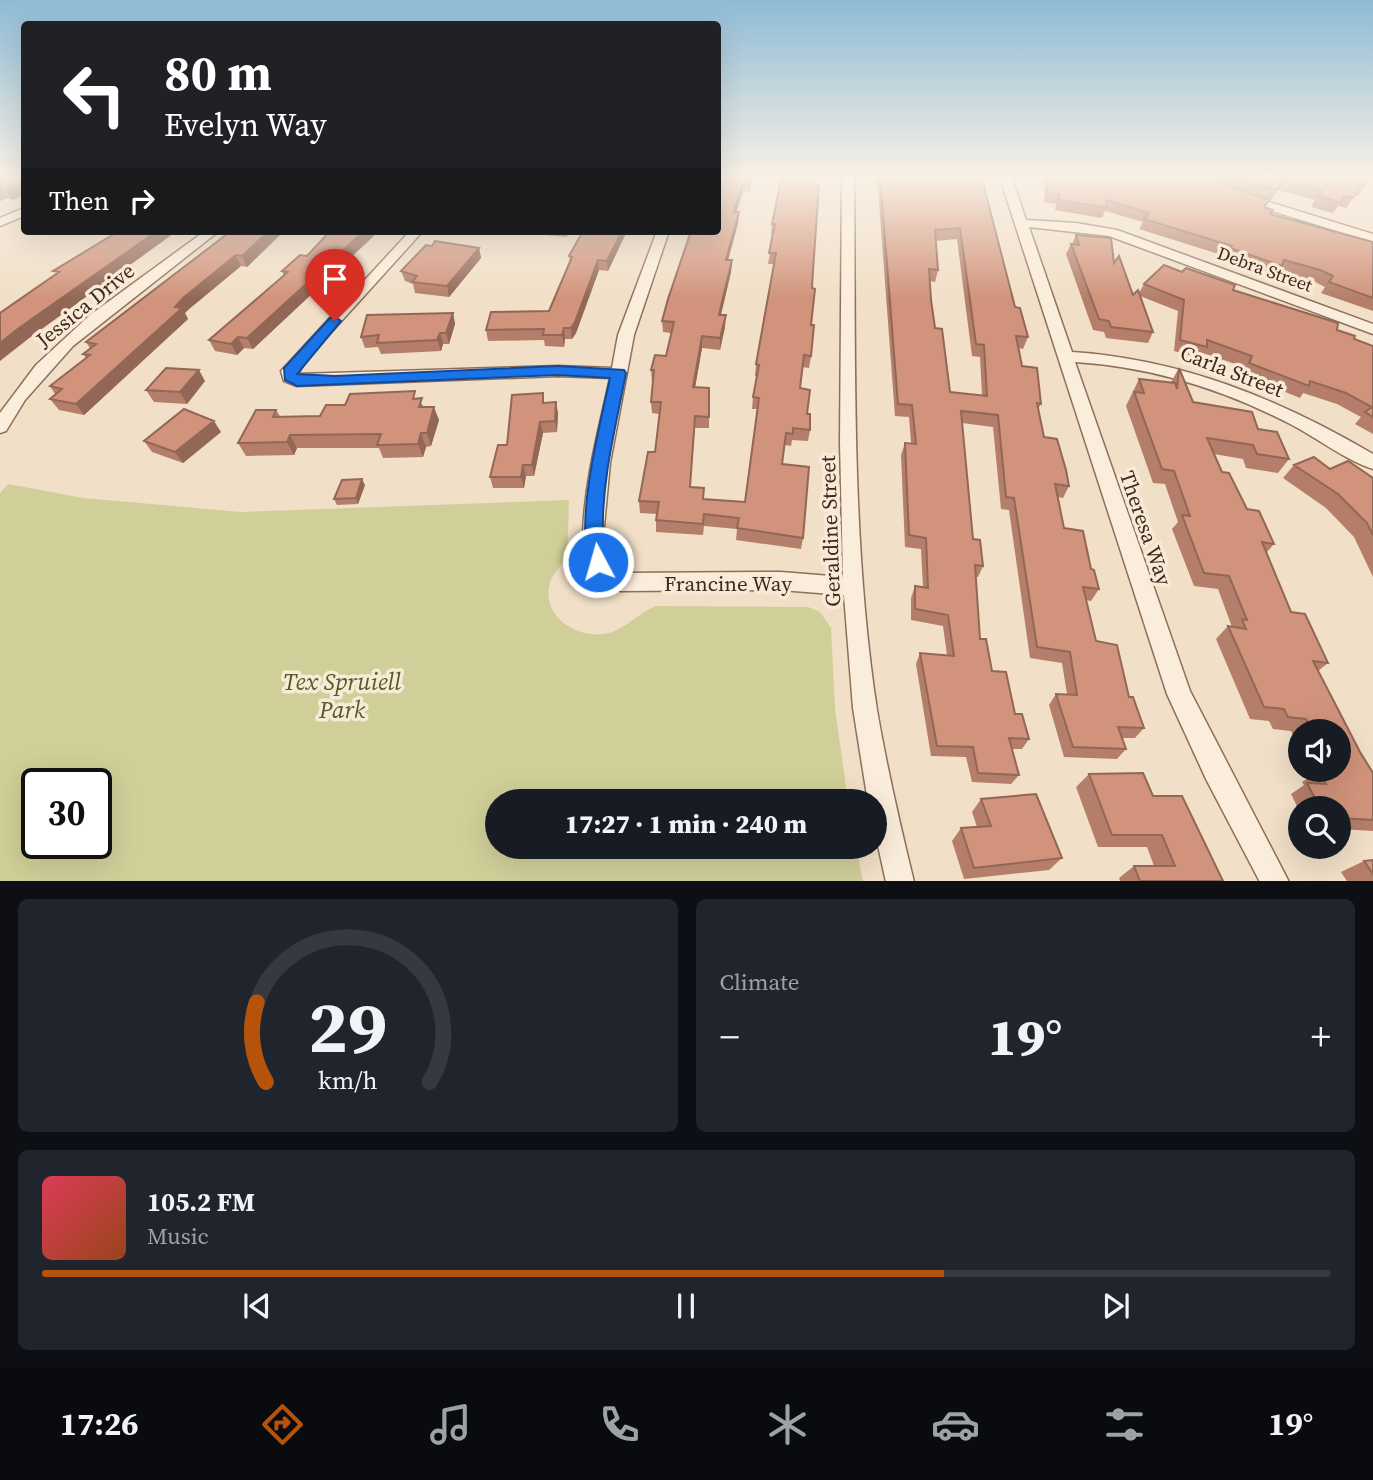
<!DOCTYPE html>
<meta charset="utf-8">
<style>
:root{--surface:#171b24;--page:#20242c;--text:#f1f3f6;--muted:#9ea1a6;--line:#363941;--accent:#b45309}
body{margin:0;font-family:"Source Serif 4",serif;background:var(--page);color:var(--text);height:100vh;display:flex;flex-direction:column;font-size:26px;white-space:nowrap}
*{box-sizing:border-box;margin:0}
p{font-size:23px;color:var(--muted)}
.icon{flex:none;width:38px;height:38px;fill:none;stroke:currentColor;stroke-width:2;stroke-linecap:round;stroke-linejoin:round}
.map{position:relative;height:881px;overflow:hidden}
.panel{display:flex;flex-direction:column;gap:18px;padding:18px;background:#0d0f14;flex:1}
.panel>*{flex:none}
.banner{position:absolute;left:21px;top:21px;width:700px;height:214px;border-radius:7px;box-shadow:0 7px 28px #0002;background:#202124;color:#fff;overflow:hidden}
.buttons{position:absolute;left:1288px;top:719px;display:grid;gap:14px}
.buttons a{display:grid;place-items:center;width:63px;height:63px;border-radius:50%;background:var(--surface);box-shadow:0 7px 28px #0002;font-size:35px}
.speed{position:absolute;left:21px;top:768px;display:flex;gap:14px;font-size:35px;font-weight:700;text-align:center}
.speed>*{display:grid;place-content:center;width:91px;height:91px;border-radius:50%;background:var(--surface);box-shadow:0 7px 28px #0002;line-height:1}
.speed .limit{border:4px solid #111;border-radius:10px;background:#fff;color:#111}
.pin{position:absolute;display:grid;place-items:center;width:60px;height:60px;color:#fff;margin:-72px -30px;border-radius:50% 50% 50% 0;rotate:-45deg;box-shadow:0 0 7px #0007}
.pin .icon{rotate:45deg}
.me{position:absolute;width:77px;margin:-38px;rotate:354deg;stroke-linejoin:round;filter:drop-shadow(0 0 5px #0008)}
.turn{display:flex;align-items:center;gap:24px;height:147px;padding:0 28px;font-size:32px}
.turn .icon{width:91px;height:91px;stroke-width:2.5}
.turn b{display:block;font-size:49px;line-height:60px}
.then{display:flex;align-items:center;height:66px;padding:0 28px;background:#0003;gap:14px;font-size:26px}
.big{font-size:52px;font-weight:800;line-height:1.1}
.panel .card{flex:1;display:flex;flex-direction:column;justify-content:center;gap:10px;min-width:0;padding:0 24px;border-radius:10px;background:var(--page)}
.panel .dial{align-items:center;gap:0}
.dial svg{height:182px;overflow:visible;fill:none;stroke:var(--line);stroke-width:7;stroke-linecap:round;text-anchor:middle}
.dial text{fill:var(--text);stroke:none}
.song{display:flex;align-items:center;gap:21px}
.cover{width:84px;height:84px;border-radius:10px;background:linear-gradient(135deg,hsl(350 70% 55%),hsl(20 70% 35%))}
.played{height:7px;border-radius:4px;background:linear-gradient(90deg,var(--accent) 70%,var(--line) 70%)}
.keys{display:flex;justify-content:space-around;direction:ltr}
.heat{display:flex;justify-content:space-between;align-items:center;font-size:38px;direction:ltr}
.panel .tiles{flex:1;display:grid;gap:18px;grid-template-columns:1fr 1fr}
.card:last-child{grid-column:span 2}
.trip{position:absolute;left:485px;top:789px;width:402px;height:70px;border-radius:35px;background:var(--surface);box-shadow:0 7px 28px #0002;font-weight:800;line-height:70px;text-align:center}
.tabs{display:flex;height:112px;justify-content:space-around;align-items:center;background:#090b0e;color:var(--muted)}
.tabs .icon{width:49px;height:49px}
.tabs .current{color:var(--accent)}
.tabs b{font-size:32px;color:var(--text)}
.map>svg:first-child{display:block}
.green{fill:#d0cf99;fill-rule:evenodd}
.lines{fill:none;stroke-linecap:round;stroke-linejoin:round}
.street-casing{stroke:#8e6f5b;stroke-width:3}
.street{fill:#fbeddb;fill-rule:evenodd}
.wall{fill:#b47e6a;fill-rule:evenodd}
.shaded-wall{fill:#926756}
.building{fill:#d1937b;stroke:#926756;stroke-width:2;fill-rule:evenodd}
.route{fill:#1a73e8;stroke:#114b97;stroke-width:2}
.labels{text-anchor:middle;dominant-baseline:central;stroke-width:7;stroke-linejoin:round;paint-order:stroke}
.far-street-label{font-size:18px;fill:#3d2a1f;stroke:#f8ead7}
.street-label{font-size:21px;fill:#3d2a1f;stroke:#f8ead7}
.near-park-label{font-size:24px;font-style:italic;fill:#545b25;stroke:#f8ead7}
</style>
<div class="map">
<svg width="1373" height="882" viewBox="0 0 1373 882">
<rect width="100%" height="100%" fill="#f1dfc7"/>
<path class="green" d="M8,484L83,498L241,512L569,500C568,517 569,537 566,555C563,566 553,572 550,583C541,615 574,638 604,634C624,631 638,613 656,606L808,607L820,612L831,628L835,708L848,801L497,802V847H856L863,881H0V493ZM96,784V844H37V784Z"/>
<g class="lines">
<defs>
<path id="street" d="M842,175H854C856,353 850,534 877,710C887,768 900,825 914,882H886L875,832V802H868L853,708L844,595L781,590L621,591L599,582C591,568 583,553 583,536C584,483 599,429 610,378L558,376L297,386L284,381L281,371L410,231H423L307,359L298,374L558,366L612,368L618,335L657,231H669L634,335L610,463L603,537L608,561L613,570L622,573L781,572L843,577L840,442Z
M999,175H1011L1026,220L1076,223L1117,230L1373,324V334L1109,236L1029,227L1072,352C1181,359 1279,399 1373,454V469C1347,461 1317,438 1292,425C1223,389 1153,367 1075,362L1190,691L1289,882H1260L1206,779L1167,694Z
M1246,195L1373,234V242L1242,202L1240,199Z
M24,208V216L0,226V218Z
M205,231H219L73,346L25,400L6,431L0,433V413L36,365L90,315Z"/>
</defs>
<use href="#street" class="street-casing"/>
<use href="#street" class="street"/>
</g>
<path class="wall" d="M0,175L13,200L7,198L0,201Z
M719,175H752L750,192L743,191L736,212H739L738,223L728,260H732L731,272L721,315L725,327L720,350L702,348L695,387L709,388V428H695L690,487L704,488V499L745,502L757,409H752L753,397L757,376H755L756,364L774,264H768L773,235H771L772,224L815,184L811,356L809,368L803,367L800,388L807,414L810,430L808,441L792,440L791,446L785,445L782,464L803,538L801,549L736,540L737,529L704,526L703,535L656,532V520L657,514L640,513L639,501L655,452L659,414L652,413L651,402L653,382H652L651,370L666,356L671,333L663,332L662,321L718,231Z
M877,175H981L1015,307L1028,337L1023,349L1018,348L1022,366L1041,404L1038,409L1044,437L1069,486L1063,498L1058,497L1064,528L1091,569L1099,589L1091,601L1086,600L1096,641L1129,697L1144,728L1135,738H1122L1126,749L1117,759L1064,757L1049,705L1056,694H1067L1062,663L1030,658L1009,510L1001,509L993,427L962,423L973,539L983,566L978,577H976L980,639L992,671L1029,739L1022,749H1012L1019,775L1011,784L972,782L966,757L931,756L916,664L920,653L947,655L943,626L911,620V598L915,586L923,588L921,549L905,547L901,455L905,443H911L909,417L895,416ZM957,239L972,356L980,357L982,395L950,392L935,328L931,300L930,281L935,282L938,270L936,241Z
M1046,175H1368L1364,186L1358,196L1355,195L1346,208L1338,206L1333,213L1311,207L1315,200L1278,190L1271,200L1258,196L1265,207L1271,214L1373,242V311L1321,293L1325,287L1313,281L1279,270L1275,276L1224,259L1225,256L1139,229L1143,222L1105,211L1102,218L1055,210L1056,204L1044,202Z
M231,231H284L247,267L241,266L189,309L185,313L188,319L84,415L59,410L50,399L55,394L50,386L86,358L83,354L90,348L86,342Z
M330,231H379L253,349L244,348L237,355L215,351L209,340L284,276L282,271L307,256Z
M464,231H514V233Z
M544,231H569L567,237L545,235Z
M627,231L608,271L599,270L576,333L572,339H565L564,347L545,346L544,340L488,341L486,330L549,311L570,261L569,256Z
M1076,235L1114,263L1133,295L1139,293L1144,284L1233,290L1373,346V434L1355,424L1361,417L1337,404L1303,393L1300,398L1241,374L1244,367L1203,353L1200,358L1174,351L1178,311L1140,296L1153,332L1148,343L1106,338L1104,332L1093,330L1066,254L1071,244H1072Z
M432,246L479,248L481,258L449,297L415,293L413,284L405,281L401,271Z
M453,313L455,324L449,344H443L441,351L381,354L378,347L365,348L361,337Z
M1179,368L1193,402L1258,429L1289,459L1278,473L1246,468L1243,459L1214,454L1222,472L1247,509L1274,544L1266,553L1291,612L1328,663L1318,671L1360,752L1373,773V831L1339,829V808H1300V812L1291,794L1304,785L1302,782L1313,775L1311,770H1339V732H1300V749L1291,731L1273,729L1269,721L1250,719L1216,639L1228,626L1232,627L1218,589L1194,586L1172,529L1178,522L1165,484L1153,483L1126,406L1139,379L1171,382Z
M205,381L187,404L154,402L146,390Z
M418,399L424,407L439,420L431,446L426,447L423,457L383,458L379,448H297L294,455L246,456L238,443L276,410L280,416H320L345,405Z
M545,402L558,413L557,432L543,433L534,476H526L524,488H493L490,477L507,445Z
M221,432L183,463L152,452L144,441Z
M1294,465L1330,469L1373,478V577L1354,537L1326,508L1283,478Z
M365,485L358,504L337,505L334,499Z
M1089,774L1153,796L1223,881H1120L1119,878L1134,866H1154L1147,847H1098L1076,787Z
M981,799L1062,858L1049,870L964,879L952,841L961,828L977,827L972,812Z
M1373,860V881H1347L1341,872L1364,861Z"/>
<path class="shaded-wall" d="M744,181L743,191L733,223V212Z
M24,183V195L13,200L6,190Z
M0,188L7,198L0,201Z
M739,212L738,223L725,271L726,260Z
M157,231H177L28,339L0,361V343L19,328Z
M269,231H284L247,267L242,256Z
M364,231H379L253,349L247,338Z
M622,231H627L608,271L607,261Z
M479,248L481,258L449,297L447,286Z
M236,255L241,266L189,309L185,313L188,319L84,415L76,404L183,298Z
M598,260L599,270L576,333L572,339L571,328Z
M732,260L731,272L718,326L719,315Z
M453,313L455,324L449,344L446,333Z
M726,315L725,327L720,350V338Z
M564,328L565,339L564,347L562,335Z
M440,333L443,344L441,351L437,340Z
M702,336V348L693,399V387Z
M238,337L244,348L237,355L231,344Z
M199,370L205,381L187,404L180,392Z
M556,402L558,413L557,432L555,421Z
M434,407L439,420L431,446L427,433Z
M214,421L221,432L183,463L175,452Z
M540,422L543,433L534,476L532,465Z
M421,433L426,447L423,457L418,444Z
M290,435L297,448L294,455L287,442Z
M523,465L526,476L524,488L521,477Z
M362,479L365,485L358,504L356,498Z"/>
<path class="building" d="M0,175H24V183L6,190L0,188Z
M719,175H751L750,181H744L733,212H739L726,260H732L719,315H726L720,338L702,336L693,387L709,388V417L695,416L690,487L704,488L703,499L745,502L759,398L753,397L759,365L756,364L776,253H769L775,224H772L782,175H816L815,184L819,185L813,271L812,288L815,289L811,325H814L811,356L804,355L800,388L810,390L807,414H810V430L793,428V434L786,433L782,464L809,467L803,538L737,528L739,518L704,514L703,524L656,520L659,502L639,501L648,452H655L661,402H651L654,370H651L655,355L666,356L674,322L662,321L668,299L691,231H718V182Z
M880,175H981L1015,307L1020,308L1028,337L1016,336L1022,366L1037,368L1041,404L1037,403L1044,437L1057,439L1066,470L1069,486L1055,484L1064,528L1083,531L1091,569L1094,570L1099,589L1083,587L1096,641L1117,645L1129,697H1133L1144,728L1118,727L1126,749L1073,747L1056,694L1077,695L1070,652L1037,647L1014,498L1006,497L998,415L961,411L973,539L980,540L983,566L975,565L980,639H986L992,671L1006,672L1015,714H1022L1029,739L1009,738L1019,775L978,773L973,747L937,746L920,653L954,656L948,615L915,609V586L928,588L926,538L909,535L905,443L916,444L912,405L898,404ZM960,228L976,344L984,345L987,396L950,392L942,329L935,328L931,300L929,269L938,270L935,230Z
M1049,175H1197L1269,200L1264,207L1273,210L1270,214L1373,242V298L1329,282L1333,276L1320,270L1284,260L1282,266L1230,248L1232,246L1144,219L1149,213L1106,200L1107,208L1059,200V194L1047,192Z
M1229,175H1368L1364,186L1361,185L1353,198L1345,196L1340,203L1318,196L1322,191L1284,180L1277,190Z
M119,231H157L19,328L0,343V313L59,272L53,271Z
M231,231H269L242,256L236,255L183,298L175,307L182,308L76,404L50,399L62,389L50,386L90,355L83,354L96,344L86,342Z
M330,231H364L247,338L238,337L231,344L209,340L288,272L282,271L300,255L307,256Z
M583,231H622L607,261L598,260L575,322L571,328H564L562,335H543L544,329L486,330L491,312L549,311L572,257L569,256Z
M1076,235L1111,238L1114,263L1119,256L1133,295L1138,290L1153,332L1111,327L1109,321L1099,319L1071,244L1079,245Z
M435,241L479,248L447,286L412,282L417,276L401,271L426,245L432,246Z
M1164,265L1182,272L1186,268L1235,285L1233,290L1338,323L1337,330L1355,336L1354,339L1373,346V417L1365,412L1372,407L1346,393L1310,381L1309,386L1249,363L1252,356L1207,340V347L1180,340L1184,300L1144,284Z
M453,313L446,333H440L437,340L377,343L379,335L361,337L367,315Z
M166,368L199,370L180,392L146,390Z
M1179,368L1193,402L1252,412L1258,429L1277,432L1289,459L1257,454L1253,445L1207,438L1222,472L1229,473L1247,509L1259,511L1274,544L1262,542L1291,612L1305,614L1328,663L1313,661L1360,752L1373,773V820L1339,818V808H1320L1307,783L1326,784L1318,771L1334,772L1333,770H1339V732H1313L1306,719L1288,717L1284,709L1264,707L1228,626L1246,629L1242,619L1247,620L1229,576L1204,573L1182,515L1190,516L1174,471L1162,469L1134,392L1144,393L1139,379L1175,383L1177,389Z
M415,391L413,399L422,398L419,407H434L427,433H421L418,444L377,445L381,434L290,435L287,442L238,443L256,410H276L273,417L320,416L326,405H345L350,394Z
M543,393V403L556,402L555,421L540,422L532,465H523L521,477H490L498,445H507L512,395Z
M184,409L214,421L175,452L144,441Z
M1314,457L1330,469L1348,461L1373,478V535L1367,523L1338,494L1294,465Z
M362,479L356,498L334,499L342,480Z
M1143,773L1153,796H1182L1223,881H1140L1134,866H1175L1162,835H1112L1089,774Z
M1036,794L1062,858L974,868L961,828L991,826L981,799Z
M1373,860V874L1364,861Z"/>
<linearGradient id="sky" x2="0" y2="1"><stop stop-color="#8ebbd5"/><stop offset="0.59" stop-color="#f9f1e6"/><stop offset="1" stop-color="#f9f1e6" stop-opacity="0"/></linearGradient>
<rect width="1373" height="299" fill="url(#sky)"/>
<path class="route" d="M335,317L341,321L297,374L335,376L558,366L624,370L626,373C616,426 601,482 603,535C603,546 610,557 605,567H592C572,529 601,421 610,378L558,375L297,386L285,380L284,368L330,318Z"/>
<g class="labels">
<g class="far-street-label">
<text transform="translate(1265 269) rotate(20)">Debra Street</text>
</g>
<g class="street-label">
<text transform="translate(85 305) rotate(-39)">Jessica Drive</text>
<text transform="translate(1232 371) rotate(21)">Carla Street</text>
<text transform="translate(1146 528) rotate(71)">Theresa Way</text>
<text transform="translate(830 531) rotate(-92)">Geraldine Street</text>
<text x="728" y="583">Francine Way</text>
</g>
<g class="near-park-label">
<text x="342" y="681">Tex Spruiell<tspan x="342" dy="28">Park</tspan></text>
</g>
</g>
</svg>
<div class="buttons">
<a><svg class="icon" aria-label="sound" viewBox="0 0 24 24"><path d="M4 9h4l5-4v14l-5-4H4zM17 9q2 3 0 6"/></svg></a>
<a><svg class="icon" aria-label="search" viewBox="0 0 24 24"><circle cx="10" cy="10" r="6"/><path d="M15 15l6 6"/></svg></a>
</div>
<div class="speed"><div class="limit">30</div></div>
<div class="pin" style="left:335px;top:321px;background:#d93025"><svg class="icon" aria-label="arrive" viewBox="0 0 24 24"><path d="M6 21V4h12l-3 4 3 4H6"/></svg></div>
<svg class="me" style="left:598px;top:562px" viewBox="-20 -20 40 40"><circle r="17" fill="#1a73e8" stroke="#fff" stroke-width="3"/><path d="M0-11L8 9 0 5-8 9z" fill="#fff"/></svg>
<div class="trip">17:27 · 1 min · 240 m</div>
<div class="banner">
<div class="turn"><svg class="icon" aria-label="left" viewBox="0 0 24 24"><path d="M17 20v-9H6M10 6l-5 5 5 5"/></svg><div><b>80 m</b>Evelyn Way</div></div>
<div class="then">Then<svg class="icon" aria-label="right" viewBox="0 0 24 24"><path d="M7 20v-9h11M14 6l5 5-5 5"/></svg></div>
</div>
</div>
<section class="panel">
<div class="tiles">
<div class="card dial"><svg viewBox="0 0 100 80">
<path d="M14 69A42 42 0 1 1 86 69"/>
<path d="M14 69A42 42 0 0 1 10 34" stroke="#b45309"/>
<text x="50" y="56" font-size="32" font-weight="700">29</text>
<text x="50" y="72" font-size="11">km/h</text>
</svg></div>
<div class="card"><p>Climate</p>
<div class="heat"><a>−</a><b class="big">19°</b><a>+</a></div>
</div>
<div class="card">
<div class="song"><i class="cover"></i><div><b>105.2 FM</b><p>Music</p></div></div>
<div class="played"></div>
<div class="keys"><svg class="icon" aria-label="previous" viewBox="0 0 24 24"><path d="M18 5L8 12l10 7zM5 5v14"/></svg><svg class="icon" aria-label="pause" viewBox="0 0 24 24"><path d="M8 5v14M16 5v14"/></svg><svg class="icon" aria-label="next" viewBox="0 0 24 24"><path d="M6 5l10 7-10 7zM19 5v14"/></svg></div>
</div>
</div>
</section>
<nav class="tabs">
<b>17:26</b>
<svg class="icon current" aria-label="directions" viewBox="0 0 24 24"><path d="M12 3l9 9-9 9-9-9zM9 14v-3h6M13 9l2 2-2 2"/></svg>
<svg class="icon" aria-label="music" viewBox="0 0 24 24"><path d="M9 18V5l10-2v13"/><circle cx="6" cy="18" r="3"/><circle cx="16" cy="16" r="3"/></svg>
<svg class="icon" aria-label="phone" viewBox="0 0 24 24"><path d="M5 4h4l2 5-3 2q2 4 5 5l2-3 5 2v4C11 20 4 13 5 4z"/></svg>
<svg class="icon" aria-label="climate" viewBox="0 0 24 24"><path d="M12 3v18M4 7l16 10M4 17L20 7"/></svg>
<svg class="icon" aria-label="car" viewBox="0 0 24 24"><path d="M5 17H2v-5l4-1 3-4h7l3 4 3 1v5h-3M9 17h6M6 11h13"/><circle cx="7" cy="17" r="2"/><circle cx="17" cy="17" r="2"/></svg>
<svg class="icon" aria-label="filters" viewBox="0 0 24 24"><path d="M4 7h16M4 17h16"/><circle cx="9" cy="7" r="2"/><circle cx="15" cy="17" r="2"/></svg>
<b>19°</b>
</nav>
